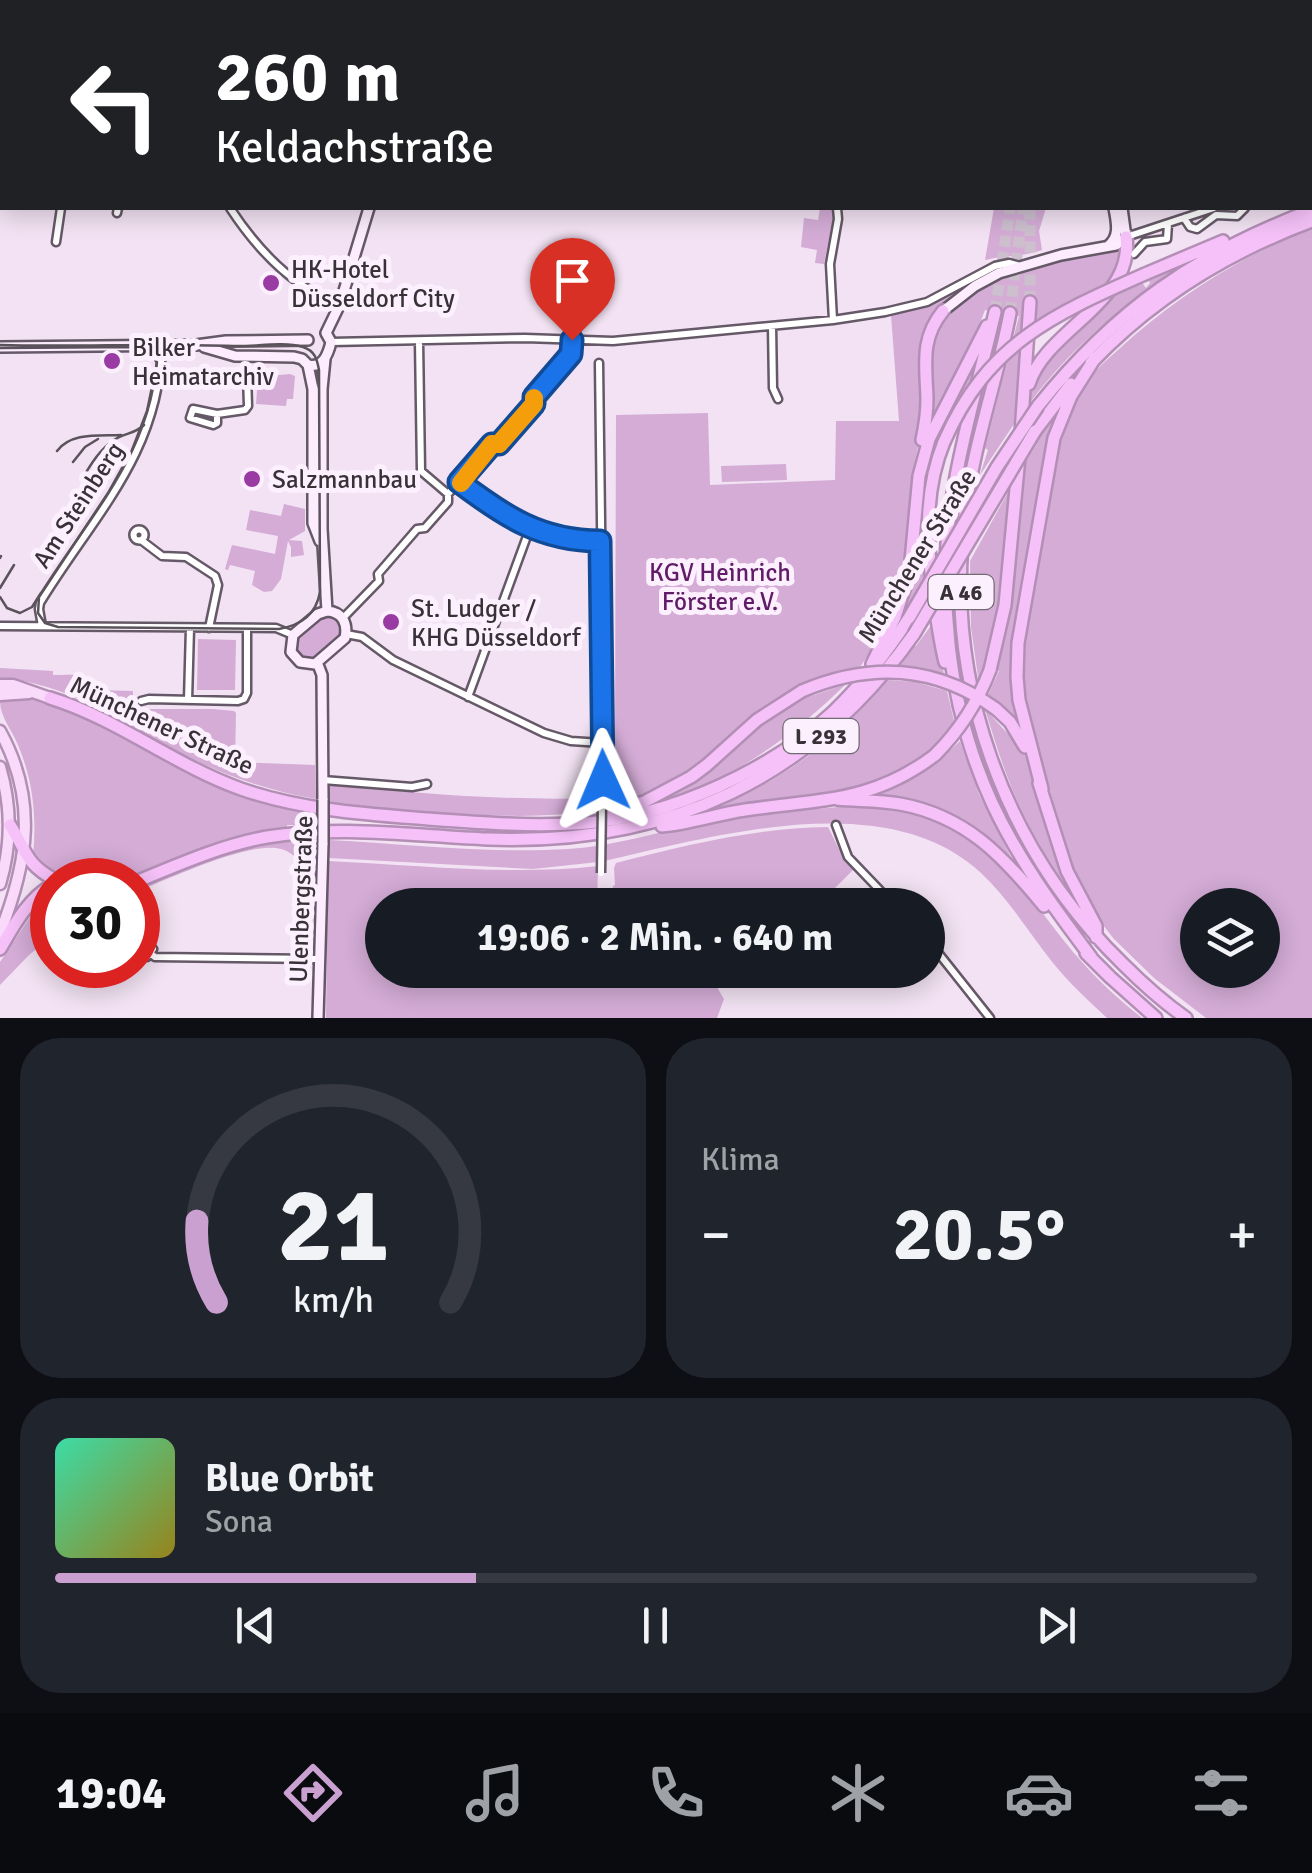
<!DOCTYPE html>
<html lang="de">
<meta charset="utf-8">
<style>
:root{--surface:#171b24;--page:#20242c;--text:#f1f3f6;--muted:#9ea1a6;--line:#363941;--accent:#caa0d1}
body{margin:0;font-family:Signika,sans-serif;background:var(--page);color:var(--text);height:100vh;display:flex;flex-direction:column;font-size:38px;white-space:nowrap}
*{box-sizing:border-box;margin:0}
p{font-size:32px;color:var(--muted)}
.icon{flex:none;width:55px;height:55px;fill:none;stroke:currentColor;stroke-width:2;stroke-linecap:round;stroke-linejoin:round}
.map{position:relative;height:1018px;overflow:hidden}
.panel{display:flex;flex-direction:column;gap:20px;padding:20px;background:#0d0f14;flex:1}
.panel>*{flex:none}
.hud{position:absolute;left:0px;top:0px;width:1312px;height:210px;box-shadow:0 5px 25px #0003;background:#202124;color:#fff;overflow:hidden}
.controls{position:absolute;left:1180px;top:888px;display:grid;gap:20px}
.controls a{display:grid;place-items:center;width:100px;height:100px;border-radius:50%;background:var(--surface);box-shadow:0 5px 25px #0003;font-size:50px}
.speed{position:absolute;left:30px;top:858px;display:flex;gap:20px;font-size:50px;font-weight:700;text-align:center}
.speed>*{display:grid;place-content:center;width:130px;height:130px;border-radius:50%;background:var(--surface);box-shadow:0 5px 25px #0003;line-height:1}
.speed .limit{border:15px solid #d22;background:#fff;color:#111}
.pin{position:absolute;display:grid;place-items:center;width:85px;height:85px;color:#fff;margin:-102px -42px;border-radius:50% 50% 50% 0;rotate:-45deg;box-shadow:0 0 10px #0007}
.pin .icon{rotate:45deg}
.me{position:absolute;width:110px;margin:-55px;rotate:359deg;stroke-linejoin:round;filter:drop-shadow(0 0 8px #0008)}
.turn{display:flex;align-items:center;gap:35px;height:210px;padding:0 50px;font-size:45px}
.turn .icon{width:130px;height:130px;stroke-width:2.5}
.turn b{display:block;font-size:70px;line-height:85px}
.big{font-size:75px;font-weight:700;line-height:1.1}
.panel .widget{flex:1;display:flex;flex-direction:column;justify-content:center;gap:15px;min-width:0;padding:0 35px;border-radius:40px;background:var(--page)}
.panel .dial{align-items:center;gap:0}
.dial svg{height:260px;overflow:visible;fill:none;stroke:var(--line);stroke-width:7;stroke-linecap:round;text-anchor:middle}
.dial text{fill:var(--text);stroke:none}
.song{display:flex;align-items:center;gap:30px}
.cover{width:120px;height:120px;border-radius:15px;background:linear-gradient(135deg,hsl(160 70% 55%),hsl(50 70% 35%))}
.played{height:10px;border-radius:5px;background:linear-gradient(90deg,var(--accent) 35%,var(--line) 35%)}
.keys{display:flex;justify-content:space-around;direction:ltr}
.heat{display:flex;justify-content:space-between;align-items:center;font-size:55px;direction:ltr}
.panel .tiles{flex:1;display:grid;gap:20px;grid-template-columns:1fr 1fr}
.widget:last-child{grid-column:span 2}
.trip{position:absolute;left:365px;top:888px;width:580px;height:100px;border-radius:50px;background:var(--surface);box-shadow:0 5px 25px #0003;font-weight:700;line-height:100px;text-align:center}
.dock{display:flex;height:160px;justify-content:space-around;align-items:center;background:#090b0e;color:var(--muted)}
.dock .icon{width:70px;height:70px}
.dock .current{color:var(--accent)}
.dock b{font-size:45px;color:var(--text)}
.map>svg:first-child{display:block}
.green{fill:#d4acd6;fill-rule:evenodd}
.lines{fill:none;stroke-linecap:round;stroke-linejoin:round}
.highway-tunnel{stroke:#cdbfce;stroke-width:11;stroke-dasharray:11 5.5;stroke-linecap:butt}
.street-casing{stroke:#665967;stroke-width:11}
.secondary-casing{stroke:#665967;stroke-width:14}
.primary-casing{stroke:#b38fb5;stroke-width:15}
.highway-casing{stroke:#b38fb5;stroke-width:16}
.street{stroke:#fff;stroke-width:6}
.secondary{stroke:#fcecfd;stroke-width:9}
.primary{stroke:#f9dafb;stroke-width:10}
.highway{stroke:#f5c1f8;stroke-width:11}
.tram{stroke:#5b535c;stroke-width:2.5}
.street-bridge-casing{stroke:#665967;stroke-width:11;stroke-linecap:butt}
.secondary-bridge-casing{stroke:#665967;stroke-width:14;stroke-linecap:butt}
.highway-bridge-casing{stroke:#b38fb5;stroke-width:16;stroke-linecap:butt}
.street-bridge{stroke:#fff;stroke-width:6}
.secondary-bridge{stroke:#fcecfd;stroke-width:9}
.highway-bridge{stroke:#f5c1f8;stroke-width:11}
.route-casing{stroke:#114b97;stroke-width:25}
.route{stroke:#1a73e8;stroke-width:18}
.slow{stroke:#f59e0b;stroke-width:18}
.poi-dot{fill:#9a3ba3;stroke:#fdf0fe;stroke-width:4}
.labels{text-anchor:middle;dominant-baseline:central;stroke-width:10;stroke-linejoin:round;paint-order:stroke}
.shield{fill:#fdf0fe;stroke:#736b73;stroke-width:2.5}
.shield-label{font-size:22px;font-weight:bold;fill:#383238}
.poi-label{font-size:25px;fill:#383238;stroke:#fdf0fe;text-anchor:start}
.street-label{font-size:25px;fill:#383238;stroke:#fdf0fe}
.park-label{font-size:25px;fill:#601c66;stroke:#fdf0fe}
</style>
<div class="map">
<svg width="1312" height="1018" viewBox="0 0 1312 1018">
<rect width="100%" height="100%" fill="#f2e2f3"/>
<path class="green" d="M820,208H832L833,218L824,264L815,263L817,250L801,247L804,218L818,220Z
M994,208H1046L1039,231L1042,250C1023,257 1004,255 985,260Z
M1312,228V1018H1206L1154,978L1114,939L1099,920L1077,878L1067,850L1026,708L1023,677V651L1053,468C1058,443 1065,418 1077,395C1087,377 1103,363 1118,350C1174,298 1241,256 1312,228ZM1198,905H1262V970H1198Z
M1124,246L1118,250L1119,253L1123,251L1111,283L1032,324L1025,301L1016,421L980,475L988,450L985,448L1019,316L985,310L968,355L929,429C928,395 924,360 936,328C938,321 945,315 950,310C994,265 1065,258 1124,246Z
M1194,258C1133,295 1070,348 1029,404L1034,374L1108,295L1141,281L1146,288L1150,283L1147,278Z
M1001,269L936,314L921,433L911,480L908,555L898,596L879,639L860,667C816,675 784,689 750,719C730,736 713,756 691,771C665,789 636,800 606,809V748H614L615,746L616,415L708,413L710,485L835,480L836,421H899L891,315L934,302Z
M973,367L969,385L951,412L939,440L927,574L893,631L931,448L944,416Z
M290,374L295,376L293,399H287L286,406L256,404L258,377Z
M1063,403L1016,642L1020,727L1008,712L988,695L999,671L997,670L1011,600L1023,466L1036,445L1037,440Z
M786,464L787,480L722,482L721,466Z
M1011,487C1005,554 1004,621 979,684L971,627L970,561Z
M284,504L305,509V531L289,540L302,541L304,555L291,557V547L288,541L281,579L272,591L264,592L252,585L255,571L230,565L228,570L225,569L232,545L275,554L278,536L246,530L250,510L281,516Z
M330,614L339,619C341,625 344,630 341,637C336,649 316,660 303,660L294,651L295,639L320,617Z
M935,620L944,675L899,667L914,646H916Z
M198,639L236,640L235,690H197Z
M0,668L53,671V675C75,675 80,671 92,690L133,691V706L144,709H213L234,711L236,713L235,762L315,765L316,799C269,791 226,776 184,755C129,726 64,680 0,679Z
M887,680L916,682L947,691L955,725L934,751L898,775L855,791L708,812C725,801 750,792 770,781C816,755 852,720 887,680Z
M846,684C794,735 730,783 658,802L704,773L750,731L801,697L803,699Z
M9,698H29L76,710L173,763L320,813V825H287V830L126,880H72L58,875L42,866L33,856C37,818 33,780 18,745C12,730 0,717 0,701Z
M985,709L1008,734L1011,732L1027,759L1075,899C1054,869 1034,838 1019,805C1005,774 995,742 985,709Z
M960,741L979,794L1013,861C986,837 959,816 924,804C909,799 892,798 876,795L920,774L939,758L941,759Z
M329,784C420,794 509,801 601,798L599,810C543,819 486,816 429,812C396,809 362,807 329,803Z
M857,805C889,807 917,810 947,823C998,846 1031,900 1065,942C1087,970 1114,996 1142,1018H1107C1088,1000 1069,983 1053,963C1029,933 1009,899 981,873C887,785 715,836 604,861V848H598V862L533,869L329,858V840C409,844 488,854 568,849C615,846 658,832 704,822C754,812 806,811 857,805Z
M828,827L844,859L854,869L818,905H609L613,886L615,885L614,868L616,863C686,845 756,828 828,827Z
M319,839L310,948C309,928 311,886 304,869C301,861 290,851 281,849C251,840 169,879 138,891V885L227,850L273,841Z
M328,861C418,865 508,876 598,866L597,905H382V970H720L718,989L724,999L717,1018H326Z
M52,889V936L29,955L0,985V962L32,914L52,896L49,891Z"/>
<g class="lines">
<path class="highway-tunnel" d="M1012,2V0
M1027,2V0
M1030,302V208
M995,312L1010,208
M1010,313L1023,208"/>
<defs>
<path id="street" d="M243,0L250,2
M492,0V2
M763,0V2
M99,2L101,0
M107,2L110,0
M414,2L415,0
M0,81L2,79
M0,157H2
M1310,185H1312
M230,208C257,249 292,288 340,304
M117,213L118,208
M1184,218L1190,227L1197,229L1216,215L1237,216L1245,208
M1126,237L1214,208
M56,242L61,208
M1134,254L1145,242L1167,239L1168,224
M833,320L830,264L838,219L837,208
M772,326L773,388L778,399
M419,341L421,471L448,494
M331,342L525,338L613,341L833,320L885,312L927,302L995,266L1009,263L1020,266
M599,363L604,756L602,803
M217,414V423L213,425L190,418L193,409L217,414L245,410L248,406L247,375
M459,481C504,516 542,541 600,541
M133.5 535a5.5 5.5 0 1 1 11 0a5.5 5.5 0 1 1-11 0Z
M141,540L162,556L186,557L215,576L218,585L209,628
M343,618L379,581L378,574L417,529L425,528L448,502V494L492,445L499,444L534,404L533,397L568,359L572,350V340
M0,626L276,628L293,635
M42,626L39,609L40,603C93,516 159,455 162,346
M346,634L362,637L393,660L544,733L571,741L602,743
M468,697L530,528
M188,700L190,628
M141,701L149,699L238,701L244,699L247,693V628
M323,780L412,787L427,784
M836,825L848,857L894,905
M928,940L990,1018
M138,947L142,942H147L153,949L147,957H142L138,952
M151,954L155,957L319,959"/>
<path id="secondary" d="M378,0V2
M1154,2V0
M1163,2V0
M1310,100L1312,99
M1310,110H1312
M1122,208L1126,237
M1108,246C1121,236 1116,221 1114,208
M943,311L975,286L999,273L1061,255L1116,245L1126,237
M326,333L340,304L369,208
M0,347L196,345L226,341L308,340
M204,347L235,356L294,357L302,359L308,365
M325,359L322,389V529L327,611
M308,365L313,389V523L320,541
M308,365C323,368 328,355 331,342L326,333
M327,611C343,612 348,624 345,638L315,664L300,662L291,652L293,635L318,614Z
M317,662L322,675L323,800
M318,1018L323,843"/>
<path id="primary" d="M0,685H13L50,698
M0,695L29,693
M0,731C38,800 28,862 0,933
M0,767C12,807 12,844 0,884"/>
<path id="highway" d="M1145,274L1223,241
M995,312C982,368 965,425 955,482C935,588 947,705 992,803C1018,859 1054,908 1091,957
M1010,313C997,381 973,446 965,514C943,680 1003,847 1123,964C1143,984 1163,1002 1186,1018
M1091,363C1153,298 1228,252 1312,221
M1029,384C1046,329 1135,302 1126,237
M1038,406C1116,309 1196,254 1312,210
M1035,431L1071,384
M1021,433L1030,302
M922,440C925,426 927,413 927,399C926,365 920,339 943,311
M944,442C923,493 927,546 934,599C937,620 940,642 945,662
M872,664L895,617L910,571L919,476L929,439L987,326
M990,670L1005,605L1019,457
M50,698C118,719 174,765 241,789C301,810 365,814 428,819C481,823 534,827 587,823C672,815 771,770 833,712C862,684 887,652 909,618
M996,709L1010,722L1025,747
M1039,783L1067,871L1096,926V937
M1042,789L1019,700L1017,677L1018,643L1054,438L1071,396L1095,358
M837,799C858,801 879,800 900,804C966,816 1003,856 1044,906
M604,813L644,802L691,777L707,765L757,720L802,691
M10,825C27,851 24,863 55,880
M662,826C689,824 717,814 745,810C819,799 872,803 935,755
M138,881C180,864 222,845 267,837C341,825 415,836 488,839C666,846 811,780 914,634
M0,949C14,925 28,899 52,885
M1086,953L1110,977L1156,1018"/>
</defs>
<use href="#street" class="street-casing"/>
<use href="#secondary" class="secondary-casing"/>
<use href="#primary" class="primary-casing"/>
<use href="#highway" class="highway-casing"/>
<use href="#street" class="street"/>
<use href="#secondary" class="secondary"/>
<use href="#primary" class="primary"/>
<use href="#highway" class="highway"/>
<path class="tram" d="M117,2L121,0
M0,99L2,97
M0,345C78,347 155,343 233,346C255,347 282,341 303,347C315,351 317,359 319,370L320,592C316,615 301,625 279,629L58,627L45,623L38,613L39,597L108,493L132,450L147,411L157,363L150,351L138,347L0,348
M57,451C71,432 99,436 121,435
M73,462L85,447L98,439
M82,479C91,464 100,449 114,440C124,433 135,434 144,425
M0,558L1,556
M0,588L14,565
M0,597L7,608L20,613L32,607L41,593"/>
<defs>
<path id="street-bridge" d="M601,873L602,803"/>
<path id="secondary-bridge" d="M323,843V800"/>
<path id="highway-bridge" d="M944,442C987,344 1052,315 1145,274
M909,618L997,467L1038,406
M914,634L1035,431
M802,691C871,662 935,665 996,709
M935,755C960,730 977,704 990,670"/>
</defs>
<use href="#street-bridge" class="street-bridge-casing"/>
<use href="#secondary-bridge" class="secondary-bridge-casing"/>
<use href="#highway-bridge" class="highway-bridge-casing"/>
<use href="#street-bridge" class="street-bridge"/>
<use href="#secondary-bridge" class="secondary-bridge"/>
<use href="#highway-bridge" class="highway-bridge"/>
</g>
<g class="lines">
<defs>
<path id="route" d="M572,340L571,354L534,397V404L499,444H492L459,482C504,516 541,541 600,541L603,780"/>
</defs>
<use href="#route" class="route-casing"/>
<use href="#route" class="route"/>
<path class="slow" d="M461,483L492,444H499L534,404V398"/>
</g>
<g class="poi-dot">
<circle cx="271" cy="283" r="10"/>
<circle cx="112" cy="361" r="10"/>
<circle cx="252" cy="479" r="10"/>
<circle cx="391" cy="622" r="10"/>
</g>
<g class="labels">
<g class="shield">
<rect x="928.5" y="575" width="65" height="34" rx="8"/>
<rect x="783.5" y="719" width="75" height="34" rx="8"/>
</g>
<g class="shield-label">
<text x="961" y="592">A 46</text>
<text x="821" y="736">L 293</text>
</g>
<g class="poi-label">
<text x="291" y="269">HK-Hotel<tspan x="291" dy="29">Düsseldorf City</tspan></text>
<text x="132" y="347">Bilker<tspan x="132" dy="29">Heimatarchiv</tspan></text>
<text x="272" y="479">Salzmannbau</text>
<text x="411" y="608">St. Ludger /<tspan x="411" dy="29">KHG Düsseldorf</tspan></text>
</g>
<g class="street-label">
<text transform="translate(78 505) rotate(-57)">Am Steinberg</text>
<text transform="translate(917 556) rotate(-58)">Münchener Straße</text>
<text transform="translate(162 725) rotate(25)">Münchener Straße</text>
<text transform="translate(301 899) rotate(-88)">Ulenbergstraße</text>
</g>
<g class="park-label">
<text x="720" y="572">KGV Heinrich<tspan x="720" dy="29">Förster e.V.</tspan></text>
</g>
</g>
</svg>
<div class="controls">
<a><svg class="icon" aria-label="layers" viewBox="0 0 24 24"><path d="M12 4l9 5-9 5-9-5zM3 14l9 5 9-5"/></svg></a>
</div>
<div class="speed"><div class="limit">30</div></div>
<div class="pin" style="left:572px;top:340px;background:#d93025"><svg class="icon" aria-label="arrive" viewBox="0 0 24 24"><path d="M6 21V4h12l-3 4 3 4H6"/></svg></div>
<svg class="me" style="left:603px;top:780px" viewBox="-20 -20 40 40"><path d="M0-17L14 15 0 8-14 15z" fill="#1a73e8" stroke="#fff" stroke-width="4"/></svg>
<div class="trip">19:06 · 2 Min. · 640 m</div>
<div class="hud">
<div class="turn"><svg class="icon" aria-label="left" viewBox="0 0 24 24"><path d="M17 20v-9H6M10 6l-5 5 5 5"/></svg><div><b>260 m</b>Keldachstraße</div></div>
</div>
</div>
<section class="panel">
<div class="tiles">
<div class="widget dial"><svg viewBox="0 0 100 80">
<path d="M14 69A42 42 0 1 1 86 69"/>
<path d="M14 69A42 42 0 0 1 8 44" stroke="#caa0d1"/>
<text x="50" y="56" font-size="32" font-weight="700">21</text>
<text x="50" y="72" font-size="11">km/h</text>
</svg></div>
<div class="widget"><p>Klima</p>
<div class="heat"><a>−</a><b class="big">20.5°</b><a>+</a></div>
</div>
<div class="widget">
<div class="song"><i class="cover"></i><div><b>Blue Orbit</b><p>Sona</p></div></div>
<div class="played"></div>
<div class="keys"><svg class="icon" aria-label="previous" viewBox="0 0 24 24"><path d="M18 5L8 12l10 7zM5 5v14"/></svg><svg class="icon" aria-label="pause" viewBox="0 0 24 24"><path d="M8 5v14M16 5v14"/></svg><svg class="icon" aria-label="next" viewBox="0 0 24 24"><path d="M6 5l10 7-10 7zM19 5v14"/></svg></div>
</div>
</div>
</section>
<nav class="dock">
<b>19:04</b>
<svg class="icon current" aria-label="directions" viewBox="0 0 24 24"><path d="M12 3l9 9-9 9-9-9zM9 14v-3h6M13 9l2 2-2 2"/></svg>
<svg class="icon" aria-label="music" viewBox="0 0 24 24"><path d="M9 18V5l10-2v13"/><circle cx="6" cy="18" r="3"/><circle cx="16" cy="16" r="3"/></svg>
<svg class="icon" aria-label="phone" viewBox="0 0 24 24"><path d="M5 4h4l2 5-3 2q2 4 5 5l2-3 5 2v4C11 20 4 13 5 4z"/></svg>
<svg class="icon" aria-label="climate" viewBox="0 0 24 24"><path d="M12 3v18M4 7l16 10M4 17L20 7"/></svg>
<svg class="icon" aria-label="car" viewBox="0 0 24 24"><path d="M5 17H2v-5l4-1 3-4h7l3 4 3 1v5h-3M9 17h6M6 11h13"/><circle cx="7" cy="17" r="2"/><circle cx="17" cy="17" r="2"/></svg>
<svg class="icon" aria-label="filters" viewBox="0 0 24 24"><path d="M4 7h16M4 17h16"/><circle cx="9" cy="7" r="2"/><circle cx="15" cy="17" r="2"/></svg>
</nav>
